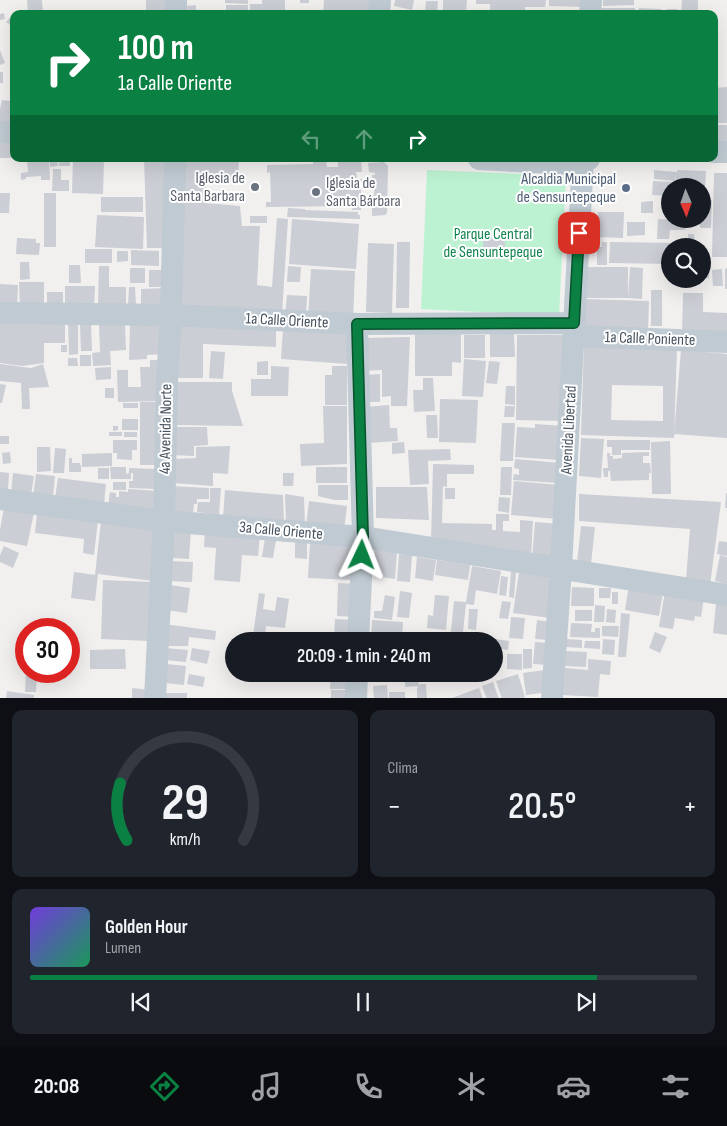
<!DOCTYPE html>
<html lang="es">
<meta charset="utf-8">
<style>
:root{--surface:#171b24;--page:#20242c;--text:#f1f3f6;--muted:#9ea1a6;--line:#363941;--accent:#0b8043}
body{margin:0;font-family:"Sofia Sans Condensed",sans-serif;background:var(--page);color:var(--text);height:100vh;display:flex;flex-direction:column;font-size:19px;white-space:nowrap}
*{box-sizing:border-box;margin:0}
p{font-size:16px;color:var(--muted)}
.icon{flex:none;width:28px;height:28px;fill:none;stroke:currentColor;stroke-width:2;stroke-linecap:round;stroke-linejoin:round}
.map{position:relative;height:698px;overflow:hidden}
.side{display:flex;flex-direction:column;gap:12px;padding:12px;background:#0d0f14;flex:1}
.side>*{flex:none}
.guide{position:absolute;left:10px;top:10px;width:708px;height:152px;border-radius:10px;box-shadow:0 5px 20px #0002;background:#0b8043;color:#fff;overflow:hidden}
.needle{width:32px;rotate:178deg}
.tools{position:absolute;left:661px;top:178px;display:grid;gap:10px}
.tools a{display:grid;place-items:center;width:50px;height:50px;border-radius:50%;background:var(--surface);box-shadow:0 5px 20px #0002;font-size:25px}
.speed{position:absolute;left:15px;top:618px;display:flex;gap:10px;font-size:25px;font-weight:700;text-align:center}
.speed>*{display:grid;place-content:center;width:65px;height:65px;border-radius:50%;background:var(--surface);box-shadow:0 5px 20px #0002;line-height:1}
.speed .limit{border:8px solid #d22;background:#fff;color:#111}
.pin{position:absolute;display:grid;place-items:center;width:42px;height:42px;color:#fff;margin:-21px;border-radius:10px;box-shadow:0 2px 8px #0006}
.me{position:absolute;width:55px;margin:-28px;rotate:2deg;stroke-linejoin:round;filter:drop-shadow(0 0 4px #0008)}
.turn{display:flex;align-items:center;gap:18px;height:105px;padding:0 25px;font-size:22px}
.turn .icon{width:65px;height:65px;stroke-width:2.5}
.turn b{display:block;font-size:35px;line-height:42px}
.lanes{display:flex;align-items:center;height:48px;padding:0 25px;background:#0003;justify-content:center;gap:25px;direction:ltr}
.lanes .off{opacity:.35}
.big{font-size:38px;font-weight:600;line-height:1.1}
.side .card{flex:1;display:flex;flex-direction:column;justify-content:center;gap:8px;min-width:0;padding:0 18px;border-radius:10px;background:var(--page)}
.side .dial{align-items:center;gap:0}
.dial svg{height:130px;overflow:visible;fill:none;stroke:var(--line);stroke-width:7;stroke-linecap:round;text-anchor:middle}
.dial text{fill:var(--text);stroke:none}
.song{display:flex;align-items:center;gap:15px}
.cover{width:60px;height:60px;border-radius:8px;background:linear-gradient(135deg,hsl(260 70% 55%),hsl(150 70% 35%))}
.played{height:5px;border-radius:2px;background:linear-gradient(90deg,var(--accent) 85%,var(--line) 85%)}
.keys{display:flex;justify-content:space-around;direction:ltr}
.heat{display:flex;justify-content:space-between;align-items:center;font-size:28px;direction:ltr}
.side .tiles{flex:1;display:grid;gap:12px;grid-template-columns:1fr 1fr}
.card:last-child{grid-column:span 2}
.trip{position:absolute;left:225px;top:632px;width:278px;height:50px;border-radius:25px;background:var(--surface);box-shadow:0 5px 20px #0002;font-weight:600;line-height:50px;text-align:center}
.tabs{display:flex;height:80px;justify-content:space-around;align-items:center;background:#090b0e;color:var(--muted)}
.tabs .icon{width:35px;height:35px}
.tabs .on{color:var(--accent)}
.tabs b{font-size:22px;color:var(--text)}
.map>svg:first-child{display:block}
.green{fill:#bcf2d1}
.building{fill:#cbced4;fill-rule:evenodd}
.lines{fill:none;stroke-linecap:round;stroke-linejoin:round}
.minor{stroke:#bfcad2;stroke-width:22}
.route-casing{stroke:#07532c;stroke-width:12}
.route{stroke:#0b8043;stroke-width:9}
.worship-dot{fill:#6b7280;stroke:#fff;stroke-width:2}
.service-dot{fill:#5c6f8a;stroke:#fff;stroke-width:2}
.labels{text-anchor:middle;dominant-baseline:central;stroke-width:4;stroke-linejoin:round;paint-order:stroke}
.worship-label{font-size:16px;fill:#5b616d;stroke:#fff;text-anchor:end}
.service-label{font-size:16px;fill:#4e5e75;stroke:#fff;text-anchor:end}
.park-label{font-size:16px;fill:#12844d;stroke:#fff}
.street-label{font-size:16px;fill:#46525e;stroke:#fff}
</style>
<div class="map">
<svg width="727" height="699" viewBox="0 0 727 699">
<rect width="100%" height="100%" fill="#f2efef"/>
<path class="green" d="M427,170L566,176L559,316L421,309Z"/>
<path class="building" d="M27,0H42L43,14H28Z
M146,0H169V14H146Z
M225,0H248V4L225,3Z
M262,0H285V14H250V4H262Z
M300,0H309V3H300Z
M324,0H370V14H323Z
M395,0H414L412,10L394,6Z
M443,0H467L466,14H443Z
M476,0H546L545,7H525V14H490V4H476Z
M549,0H587V7L549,6Z
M603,0H634V5L603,6Z
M682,0H698V14H681Z
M426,1H438L437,14L425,13Z
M196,5V14H188L187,6Z
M226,5H248V14H226Z
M600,8H635V14H600Z
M639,8L661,9V14H638Z
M667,9H678V14H667Z
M561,10H579V14H561Z
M4,13L5,19L0,20V14Z
M14,13V28L6,22Z
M0,50L5,63L0,65Z
M0,72H3V83H0Z
M727,87V123H714V88Z
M12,96H14V120L13,127H0V109L2,100L11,101Z
M714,125H727V146H714Z
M0,140L14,141L13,158H0Z
M27,159H49L50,180H41V176L26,177V179L21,180V173L28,172Z
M50,159H57L58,166L50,167Z
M59,159H70V166H59Z
M73,159H104L103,194L72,193Z
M144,159H168V248H147Z
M185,159H239L238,181L206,179L205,203L240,206L242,226H260L257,285L272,287L277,218L288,219L282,314L177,309Z
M313,159H326L327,167H338V160L361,159L362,172H356L357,179H364V183H361V210H352L353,206L266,207V202H271L270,172L267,173V165L313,164Z
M384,162L388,166L387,213L385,215L372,216V195H374L375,178H372V175H375V173L369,172L368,163Z
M53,169H61V180H69V191H52Z
M654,170L677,172V170L706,171L705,188H702V186H676V175L675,181L654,179Z
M714,173H727V257H712Z
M653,181L675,182L674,186H670V196L652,195Z
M0,193H10L9,213H0Z
M44,193H56V247H44Z
M101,197H143V212H101Z
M702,200H712L711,228H700V219H702Z
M653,201V213H641V202Z
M288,208L305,209V210L358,212V215H360V219L287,217Z
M598,212H624L623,238L597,237Z
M97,215L144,217L143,249L95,247Z
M250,216H267V223H250Z
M292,219L359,224L356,269L289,264Z
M658,219L685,220V230H670L669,239H657Z
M687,219H693V226H687Z
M627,222H645V235L627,236Z
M688,234H694L695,242H688Z
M483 245a11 11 0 1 1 22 0a11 11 0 1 1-22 0Z
M17,238L36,239V243H40L39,255L16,254Z
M397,242H410L409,308H396Z
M602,242H607V265H597V247H602Z
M610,242L677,243V246H670V264L609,263Z
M368,243L394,244L392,313L366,312Z
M686,244H697V246H686Z
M85,249H112V263H85Z
M131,250L159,251V266L131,265Z
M117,251H128V261L117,262Z
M702,251H707V262H702Z
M20,262H29L30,279L20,280Z
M69,265H80L81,283H69Z
M99,266H109V287H126V306L98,305Z
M288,266L301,267L300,282H287Z
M702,266H709V278H702Z
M586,267H628V298H586Z
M630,267L643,268L642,299L628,298Z
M130,268H145V283H130Z
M727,268V289H725V269Z
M311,269L355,271L353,320L308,318Z
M722,269L723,286H713L712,270Z
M149,270H167V287H149Z
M19,282H44V308H20Z
M0,284L18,285L17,308H0Z
M65,286H95L94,307L65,306Z
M129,287H135L136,306H128Z
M167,288V307H141V289Z
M651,290H662V326H651Z
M47,292H63V308H47Z
M683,293H703V312L727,313V337L682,336Z
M287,295L307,296L306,315L285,314Z
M584,299L649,301L648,331L583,329Z
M0,318L65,319V343H44V363L22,366L0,363Z
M68,321H78V354L69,355Z
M125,323L126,350L110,351L111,365L93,366L92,353L100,352L99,325Z
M178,323L276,330V347L203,344V378H178Z
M80,324H91L92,351H81Z
M130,324H157L163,331L164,354L147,355V359L129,360Z
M283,329L349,333L347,364L281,359Z
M415,333H461V363L452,362V376H415Z
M490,334H514L515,357H490Z
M464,335H485V358H464Z
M517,335H566V421L516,420Z
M410,337L407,406H391V396L382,397V370L361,371V338Z
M61,345H67V352H61Z
M584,346L677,348L674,438L581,435ZM612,385L663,386V421L611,420Z
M681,350L727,354V438L674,434Z
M211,351L225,352L223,379L209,378Z
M80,355H91V366H80Z
M68,358H77L78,366H68Z
M464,359L486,361L483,397L462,396Z
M150,360H162L163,401L118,402L117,370H128V387H141L140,367H150Z
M268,361V375H257V362Z
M489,361L500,362L497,384L486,383Z
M0,364L31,368L43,364L49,387L29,388L30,409H22L21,383L0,381Z
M271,366L289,367L288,396H251V379H271Z
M332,366H347V405H325V375H332Z
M111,367V379L96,380L95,368Z
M380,374V402H363L362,375Z
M423,378H433L435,411L414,412L413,390H423Z
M175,382H232V391L243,426L175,425Z
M0,384L6,385L2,403H0Z
M506,386H515V405L505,404Z
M105,388H114V398H105Z
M440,399L478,400L476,443L439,442Z
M140,402H160L159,465H140Z
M123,403H138V408H123Z
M389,405L390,428H397L398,441L367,443L365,407Z
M323,406H347V464L301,466L300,444L324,443Z
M505,406H515L514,417H504Z
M426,415H437L438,438H427Z
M122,419H138V430H122Z
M502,423H515L513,461H500Z
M535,424L564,426L560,460L515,457L517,427L535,428Z
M113,426H118V430L113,431Z
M172,427H207L208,445L194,446V456L171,455Z
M109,432H122V436H109Z
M124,432H137V437H124Z
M0,436H9V444H0Z
M581,438L604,439L601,478L579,476Z
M113,440H137V450H132V460L117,459V453H113Z
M607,440H650V450H621V455H612V447H607Z
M670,441L671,494H652L651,442Z
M404,442L405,453L392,454V443Z
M230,446L228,474L213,473V486L172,483L171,459L196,458V447Z
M37,447H50L51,471L37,472Z
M55,448L66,449L64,473H53Z
M450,449L451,460L428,461L429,484L410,485L408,450Z
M10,452L11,463L3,464L2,453Z
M649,452V456H643V463H650L651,473H649V480L611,481L610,471H608V477H604L603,468H608L607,453H610V456H613V459L622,458V453Z
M112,453V466L82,467V454Z
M69,458H72V463H80V465H81V472H69Z
M515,459L561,463L559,483L513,480L514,474L519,475V469L514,468Z
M433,464L474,465V474H447V487L443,486L442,523L492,524V530H496V514H509V521H503V531L520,532V520L533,521L531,558L431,543Z
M110,467H126V474L129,473V468L158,469L157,489L129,488V481H133V473H131V479H111Z
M316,467H347V483H316Z
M501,467H512L511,495H500Z
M98,468H109V479H98Z
M0,472L9,473L8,491H0Z
M13,473L34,476L31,495L11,493Z
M283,473H294L293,486H283Z
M36,474L55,476L53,497L33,496Z
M58,478L106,484L104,504L55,498Z
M514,481L560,485L557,519L511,515Z
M113,482H126V490H113Z
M318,485H348V500H334L318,496Z
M170,486L209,488V499H197V504H194L193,514L170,512Z
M376,487H427L429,520L376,518Z
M210,488H221L219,515L197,512L198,502H210Z
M445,488H455V499H445Z
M128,489L159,491L157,510L108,506L110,492L116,493V497H119V491L128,492Z
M225,490L283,495L284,521L223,517Z
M726,493H727V508H725Z
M285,494L304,497L305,525L286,523Z
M579,494L721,502L710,585L686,580L690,529L579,521Z
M499,497L510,498L509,513L498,511Z
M309,501L347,506L344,530L306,525Z
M4,508L34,513L27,546L0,541V530Z
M37,513L98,520L94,555L83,553L84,539L35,533Z
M101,521L159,528L153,581L98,574L95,601L71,598L74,572L95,575Z
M535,522L561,524L558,561L532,559Z
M581,526L595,527L591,564L577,563Z
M173,527L191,528L189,559L171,558Z
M205,530L260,534L258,556L242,555L240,582L214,580L216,548L204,547Z
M265,538L276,540L273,558L262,557Z
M295,540H307V559L295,558Z
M719,541L727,542V556L717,554Z
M310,542L353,544L351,580L308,578Z
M4,546L19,553L13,568L0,562V555Z
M375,548L397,551L395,579L374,576Z
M399,554L412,555L410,582L397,581Z
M720,555L727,557V584L715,581Z
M417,557L436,560L433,581L415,578Z
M437,560L470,565L468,580L435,575Z
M169,561L193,562L192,582L168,581Z
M472,566L501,571L497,594L476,590L474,605L466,604L462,641H450L454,601L466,602Z
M511,572H516L514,598L509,597Z
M519,572L556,577L550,618L513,613Z
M501,576L508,577L506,596L499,595Z
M103,580L151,582L149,641L101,639Z
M338,583L357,584L356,617L337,616Z
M170,585L190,588L187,613L166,610Z
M629,585L663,592L659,616L625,610Z
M572,587L594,588V606H571Z
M599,588H611L610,598H599Z
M400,591L412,593L409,618L397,617Z
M665,591L704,598L701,617L695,616L694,621L675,618L673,629L659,627Z
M612,592H618V604H612Z
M259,593L265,594L263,609L275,611L277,597L289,599L285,628L266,626L265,636L253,635Z
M385,595L395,597L392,620L374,618V611H382Z
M435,595L449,596L446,630L427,628L428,615L433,616Z
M502,601L511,602L508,619L499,618Z
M716,604L727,605V635L713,633Z
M595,605L605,606L604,622H594Z
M469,609H478L476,630L468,629Z
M607,609L616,610L615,623L606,622Z
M575,610H592V621H575Z
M621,613L630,614L626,657H618Z
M511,617L525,618L523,639L509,638Z
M335,619L355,620L353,641L334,640Z
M372,620L403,622L402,641H371Z
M537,620L551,622L549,640L535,639Z
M571,623L592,624L591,632H595V628H600V638L570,637Z
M164,624L216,631L215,640L189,637L188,646H164Z
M602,626H619L618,637L602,636Z
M655,632L667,637L660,653L649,648Z
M421,637L447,640V641H420Z
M495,639L509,641L508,650L494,648Z
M566,639L582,640V648L566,647Z
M603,639L615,640L614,655L602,654Z
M585,641H600V649L584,648Z
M535,642L549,643L548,665L533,664Z
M165,648L188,650L186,662L164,660Z
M192,648L210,651L207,664L190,660Z
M125,649L126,669H90V650Z
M523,649H532V668L523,669Z
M566,651L587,652L586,667L565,666Z
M507,654H522V670L507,669Z
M588,659L611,661L610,675L600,674L598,697L563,695L565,668L588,670Z
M167,664L186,666L184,685L165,683Z
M545,670L549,692L526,695L523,673Z
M26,671H37L36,692H25Z
M189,674L205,677L203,687L187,684Z
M331,674H351V689H330Z
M518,674L525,697L520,699H502L496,681Z
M418,677L419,686L405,687V678Z
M493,682L499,699H487L482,686Z
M420,684H426L427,699H417V689Z
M387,685L388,699H374L373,686Z
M132,688L150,690L149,699H132Z
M479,688L483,699H452V698Z
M331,690H349V699H331Z
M7,691L34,695V699H6Z
M389,692H405V699H389Z
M164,693H187V699H164Z"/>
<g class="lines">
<path class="minor" d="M176,14V0
M379,14L380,0
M590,14L591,0
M0,132L14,133
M714,152H727
M479,159L569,164L583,162L589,159
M0,313L171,315L357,324L574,323
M357,324L363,537L358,641
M574,336L727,342
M0,499L164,521L363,537L727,595
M155,699L164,521L167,382L171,315L175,159
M356,699L357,674
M552,699L561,568L583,159"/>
</g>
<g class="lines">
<defs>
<path id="route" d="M362,555L363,537L357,324L574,323L579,233"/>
</defs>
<use href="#route" class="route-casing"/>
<use href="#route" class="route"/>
</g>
<g class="worship-dot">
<circle cx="255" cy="187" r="5"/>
<circle cx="316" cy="192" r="5"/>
</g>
<circle class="service-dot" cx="626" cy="188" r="5"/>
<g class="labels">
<g class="worship-label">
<text x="245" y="178">Iglesia de<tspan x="245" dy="18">Santa Barbara</tspan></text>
<text x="326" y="183" text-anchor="start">Iglesia de<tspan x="326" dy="18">Santa Bárbara</tspan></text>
</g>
<g class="service-label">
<text x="616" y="179">Alcaldia Municipal<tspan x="616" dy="18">de Sensuntepeque</tspan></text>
</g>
<g class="park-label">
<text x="493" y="234">Parque Central<tspan x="493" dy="18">de Sensuntepeque</tspan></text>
</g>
<g class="street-label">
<text transform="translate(287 321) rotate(3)">1a Calle Oriente</text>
<text transform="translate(650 339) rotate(2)">1a Calle Poniente</text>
<text transform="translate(166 429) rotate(-89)">4a Avenida Norte</text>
<text transform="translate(569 430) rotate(-87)">Avenida Libertad</text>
<text transform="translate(281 531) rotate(5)">3a Calle Oriente</text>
</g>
</g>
</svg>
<div class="tools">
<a><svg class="needle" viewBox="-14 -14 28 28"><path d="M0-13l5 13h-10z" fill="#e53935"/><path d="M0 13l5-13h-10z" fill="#9ea1a6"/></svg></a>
<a><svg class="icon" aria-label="search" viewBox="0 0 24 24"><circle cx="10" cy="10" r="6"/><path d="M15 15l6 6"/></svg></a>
</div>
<div class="speed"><div class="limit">30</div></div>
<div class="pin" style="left:579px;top:233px;background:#d93025"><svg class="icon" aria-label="arrive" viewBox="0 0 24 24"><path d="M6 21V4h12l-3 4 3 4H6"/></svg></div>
<svg class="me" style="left:362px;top:555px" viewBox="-20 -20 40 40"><path d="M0-17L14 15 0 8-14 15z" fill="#0b8043" stroke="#fff" stroke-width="4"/></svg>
<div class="trip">20:09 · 1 min · 240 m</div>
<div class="guide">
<div class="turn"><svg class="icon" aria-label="right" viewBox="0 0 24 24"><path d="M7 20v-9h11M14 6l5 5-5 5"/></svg><div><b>100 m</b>1a Calle Oriente</div></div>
<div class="lanes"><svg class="icon off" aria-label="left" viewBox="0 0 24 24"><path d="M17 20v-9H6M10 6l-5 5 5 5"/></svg><svg class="icon off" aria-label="ahead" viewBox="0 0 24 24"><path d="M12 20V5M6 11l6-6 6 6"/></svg><svg class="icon" aria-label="right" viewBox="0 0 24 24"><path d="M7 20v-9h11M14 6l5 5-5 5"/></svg></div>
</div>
</div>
<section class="side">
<div class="tiles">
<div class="card dial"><svg viewBox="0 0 100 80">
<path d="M14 69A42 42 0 1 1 86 69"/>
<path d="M14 69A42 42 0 0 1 10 34" stroke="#0b8043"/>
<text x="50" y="56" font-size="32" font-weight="700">29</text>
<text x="50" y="72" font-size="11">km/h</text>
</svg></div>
<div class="card"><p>Clima</p>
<div class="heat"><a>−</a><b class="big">20.5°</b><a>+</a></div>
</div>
<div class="card">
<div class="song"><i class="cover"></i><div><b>Golden Hour</b><p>Lumen</p></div></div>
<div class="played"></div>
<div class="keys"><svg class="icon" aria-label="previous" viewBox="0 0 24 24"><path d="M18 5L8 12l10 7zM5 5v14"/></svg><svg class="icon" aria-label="pause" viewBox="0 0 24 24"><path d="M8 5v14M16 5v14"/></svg><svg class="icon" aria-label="next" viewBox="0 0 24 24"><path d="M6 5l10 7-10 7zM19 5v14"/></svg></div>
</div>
</div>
</section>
<nav class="tabs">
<b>20:08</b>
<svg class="icon on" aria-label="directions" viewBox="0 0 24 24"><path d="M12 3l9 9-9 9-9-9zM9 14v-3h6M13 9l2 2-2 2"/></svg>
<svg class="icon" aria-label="music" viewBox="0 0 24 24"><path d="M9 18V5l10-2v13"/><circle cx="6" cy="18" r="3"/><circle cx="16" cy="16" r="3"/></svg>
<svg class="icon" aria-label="phone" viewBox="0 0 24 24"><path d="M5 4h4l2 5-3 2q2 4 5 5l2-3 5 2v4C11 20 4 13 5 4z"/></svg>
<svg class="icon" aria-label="climate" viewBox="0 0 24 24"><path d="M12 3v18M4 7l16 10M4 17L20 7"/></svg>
<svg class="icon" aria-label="car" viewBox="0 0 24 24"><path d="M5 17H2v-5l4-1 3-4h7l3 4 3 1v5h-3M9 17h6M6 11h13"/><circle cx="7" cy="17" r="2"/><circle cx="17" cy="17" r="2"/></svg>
<svg class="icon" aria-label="filters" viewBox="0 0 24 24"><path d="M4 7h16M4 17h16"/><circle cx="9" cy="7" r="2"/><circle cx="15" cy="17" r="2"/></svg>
</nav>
